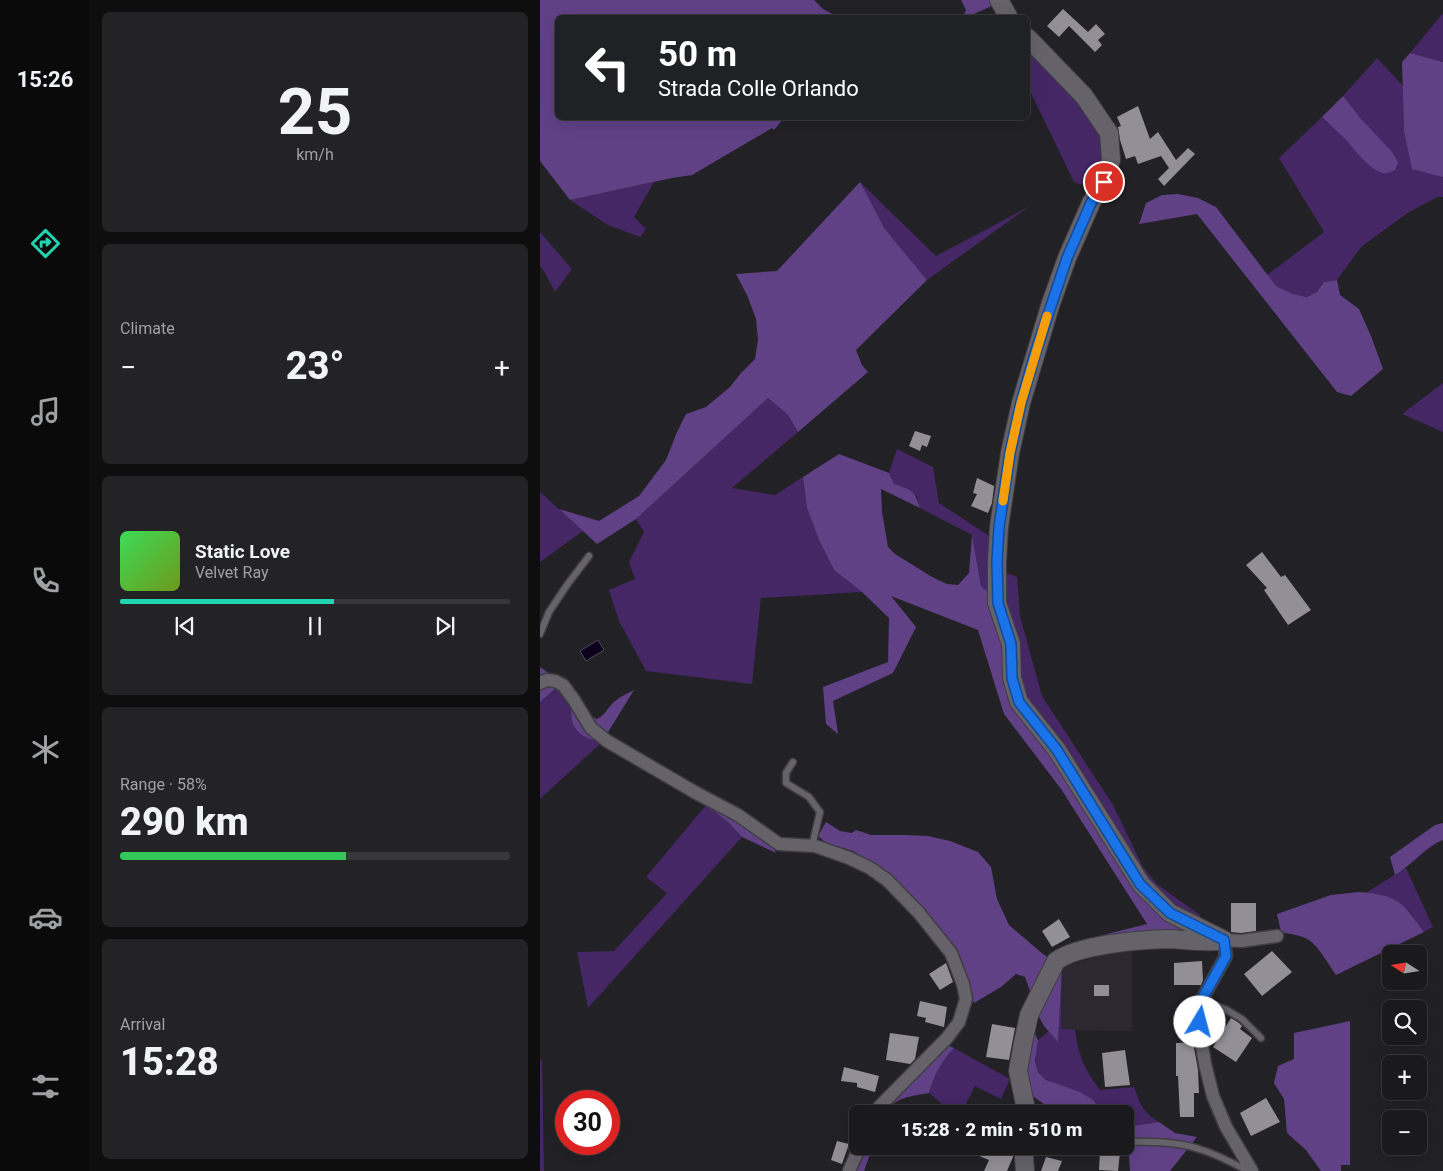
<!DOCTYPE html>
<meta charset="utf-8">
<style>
:root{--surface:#1a191c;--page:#232225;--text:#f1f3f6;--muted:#9fa0a3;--line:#38383b;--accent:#21d5b0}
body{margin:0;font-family:Roboto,sans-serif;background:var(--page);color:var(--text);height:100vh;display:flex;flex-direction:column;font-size:19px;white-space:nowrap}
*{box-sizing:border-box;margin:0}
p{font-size:16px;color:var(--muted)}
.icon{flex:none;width:28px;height:28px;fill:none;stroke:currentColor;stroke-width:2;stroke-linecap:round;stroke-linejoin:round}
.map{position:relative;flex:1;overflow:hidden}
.details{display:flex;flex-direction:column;gap:12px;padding:12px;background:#0e0e0f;width:450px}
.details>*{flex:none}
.banner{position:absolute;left:15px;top:15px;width:475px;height:105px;border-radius:8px;box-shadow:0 5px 20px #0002,0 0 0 1px var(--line);background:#202124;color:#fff;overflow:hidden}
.needle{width:32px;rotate:282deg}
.tools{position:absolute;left:842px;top:945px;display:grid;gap:10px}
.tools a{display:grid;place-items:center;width:45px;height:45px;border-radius:8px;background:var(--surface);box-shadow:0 5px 20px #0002,0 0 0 1px var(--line);font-size:25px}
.speed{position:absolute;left:15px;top:1090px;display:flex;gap:10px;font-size:25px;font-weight:700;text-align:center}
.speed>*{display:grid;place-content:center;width:65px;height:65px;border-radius:50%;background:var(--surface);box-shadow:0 5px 20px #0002,0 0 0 1px var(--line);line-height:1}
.speed .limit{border:8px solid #d22;background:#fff;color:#111}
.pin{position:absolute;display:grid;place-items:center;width:42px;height:42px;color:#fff;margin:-21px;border:2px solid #fff;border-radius:50%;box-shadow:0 1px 5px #0007}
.me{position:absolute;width:55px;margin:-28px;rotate:8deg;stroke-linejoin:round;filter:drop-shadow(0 0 4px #0008)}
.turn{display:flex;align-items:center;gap:18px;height:105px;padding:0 20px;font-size:22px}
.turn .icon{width:65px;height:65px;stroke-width:2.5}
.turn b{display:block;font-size:35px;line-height:42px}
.big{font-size:38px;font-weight:800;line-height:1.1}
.details .widget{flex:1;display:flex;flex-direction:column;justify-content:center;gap:8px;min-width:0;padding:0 18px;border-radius:8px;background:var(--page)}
.details .dial{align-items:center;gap:0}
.dial b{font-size:65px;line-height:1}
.song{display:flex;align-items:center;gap:15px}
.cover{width:60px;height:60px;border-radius:8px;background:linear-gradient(135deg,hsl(130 70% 55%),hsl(80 70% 35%))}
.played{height:5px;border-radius:2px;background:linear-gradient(90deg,var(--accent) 55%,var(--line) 55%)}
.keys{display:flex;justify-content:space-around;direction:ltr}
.heat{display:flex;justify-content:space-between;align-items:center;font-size:28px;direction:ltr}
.charge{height:8px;border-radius:4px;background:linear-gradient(90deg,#34c759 58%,var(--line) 0)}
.trip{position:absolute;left:309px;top:1105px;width:285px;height:50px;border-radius:8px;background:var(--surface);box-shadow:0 5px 20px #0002,0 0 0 1px var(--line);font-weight:800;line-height:50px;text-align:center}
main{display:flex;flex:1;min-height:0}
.tabs{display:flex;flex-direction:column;width:90px;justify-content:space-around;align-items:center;background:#0a0a0b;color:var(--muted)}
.tabs .icon{width:35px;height:35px}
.tabs .on{color:var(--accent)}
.tabs b{font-size:22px;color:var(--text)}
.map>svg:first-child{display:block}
.built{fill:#2c2832}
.green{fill:#442764}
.forest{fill:#604186}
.water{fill:#0d001d;stroke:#53495e}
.building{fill:#929096}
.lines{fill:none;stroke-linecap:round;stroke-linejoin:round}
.lane-casing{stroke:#3f3d41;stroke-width:9}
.street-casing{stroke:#3f3d41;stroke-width:15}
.secondary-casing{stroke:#3f3d41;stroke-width:20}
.lane{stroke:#656369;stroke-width:6}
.street{stroke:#656369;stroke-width:12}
.secondary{stroke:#656369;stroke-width:18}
.route-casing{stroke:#114b97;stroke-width:12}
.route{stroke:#1a73e8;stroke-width:9}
.slow{stroke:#f59e0b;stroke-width:9}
</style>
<main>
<nav class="tabs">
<b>15:26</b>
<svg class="icon on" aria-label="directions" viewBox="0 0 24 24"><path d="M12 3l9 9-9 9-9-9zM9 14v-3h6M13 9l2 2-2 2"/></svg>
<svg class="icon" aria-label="music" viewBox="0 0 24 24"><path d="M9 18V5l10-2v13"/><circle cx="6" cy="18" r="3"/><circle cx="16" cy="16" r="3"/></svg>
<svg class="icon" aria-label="phone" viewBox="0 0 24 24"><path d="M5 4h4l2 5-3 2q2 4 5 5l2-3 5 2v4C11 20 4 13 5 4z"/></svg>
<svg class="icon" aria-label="climate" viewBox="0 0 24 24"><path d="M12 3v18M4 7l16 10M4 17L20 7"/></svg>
<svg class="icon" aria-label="car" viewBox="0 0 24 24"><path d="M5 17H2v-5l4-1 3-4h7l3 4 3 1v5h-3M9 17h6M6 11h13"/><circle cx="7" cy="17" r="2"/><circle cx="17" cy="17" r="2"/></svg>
<svg class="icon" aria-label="filters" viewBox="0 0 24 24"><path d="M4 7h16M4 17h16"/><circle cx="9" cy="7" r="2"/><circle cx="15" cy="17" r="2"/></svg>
</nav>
<section class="details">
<div class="widget dial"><b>25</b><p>km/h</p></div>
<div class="widget"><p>Climate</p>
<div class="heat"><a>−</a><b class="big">23°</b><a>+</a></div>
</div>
<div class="widget">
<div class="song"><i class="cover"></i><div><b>Static Love</b><p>Velvet Ray</p></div></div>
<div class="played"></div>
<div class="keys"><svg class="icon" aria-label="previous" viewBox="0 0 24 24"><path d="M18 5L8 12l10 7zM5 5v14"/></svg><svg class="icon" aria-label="pause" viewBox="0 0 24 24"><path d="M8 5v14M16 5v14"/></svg><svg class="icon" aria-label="next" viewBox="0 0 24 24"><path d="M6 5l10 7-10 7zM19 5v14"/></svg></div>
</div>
<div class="widget"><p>Range · 58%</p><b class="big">290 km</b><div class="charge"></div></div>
<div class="widget"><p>Arrival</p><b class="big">15:28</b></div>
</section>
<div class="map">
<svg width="903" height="1171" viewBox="0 0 903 1171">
<rect width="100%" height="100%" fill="#222125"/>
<path class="built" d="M592,951V1031L521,1030L522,967L544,961L562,955Z"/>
<path class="green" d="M903,13V62L870,53Z
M488,47C511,72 573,127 564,164C562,172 555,180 551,188L534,182L488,87Z
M837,58L863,86L864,131L899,175L903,177V197H898L869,212L821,247L797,280L784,282L777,292L767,297L753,294L736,286L727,275L784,232L739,158L782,117C789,125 798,131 805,139C814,149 823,158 833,167L822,120L803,96Z
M114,182L94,217L106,229L100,237L68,225L30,200Z
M320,182L396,256L490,206L387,280L345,229Z
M0,232L32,269L15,292L4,271L0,266Z
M903,383V432L862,414Z
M228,398L248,415L258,432L192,488L235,495L263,477L267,508L279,540L294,570L322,592L221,598L212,684L106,671L79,621L69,590L95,579L89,562L104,532L96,519Z
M357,449L393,467L399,503L454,539L453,596L441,586L432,535L380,508L377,496L354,484L349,473Z
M0,492L43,531L0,562Z
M460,570L477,577L480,616L502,696L573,805L603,867L618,885L660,915L661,920L620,898L488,699L481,685L464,610Z
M22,685L62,742L0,799V702Z
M166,805L188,822L202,837L48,1008L37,952L74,951L127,893L106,877Z
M866,868L893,927L884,932L869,911L827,892Z
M522,967L521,1029L535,1030C539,1057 544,1068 560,1090L594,1087C601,1105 602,1111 619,1122L585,1127V1114H564C557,1105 551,1098 541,1093C535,1090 529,1089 523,1087C496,1078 492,1067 498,1040L509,1031L518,1041Z
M414,1048L470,1079L461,1099L435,1086L421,1114H414L389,1093C394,1076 401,1061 414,1048Z
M2,1059L4,1171H0V1061Z"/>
<path class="forest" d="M0,0H274L283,9L296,16L295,18H18V118H244L234,130L232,128L152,175L132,178L30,200L0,161Z
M421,0H451L454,5L427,17H423L426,10Z
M870,53L903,62V177L872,169L864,131L862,62Z
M803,96L822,120L852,152L858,162L855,170C850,172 846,175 840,172C827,167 815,150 805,139C798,132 790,125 782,117Z
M320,182L345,229L387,280L316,350L322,365L328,372L258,432L248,415L228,398L96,519L57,544L19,509L59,521L99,496L126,460L137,432L146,414L166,407L190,387L201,373L215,359L218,340L216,319L207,295L196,274L237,271Z
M638,194L658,198L676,207L736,286L753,294L767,297L777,292L784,282L797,280L800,295L819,309L831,336L843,369L811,396L797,392L657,214L599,224L606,203L622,195Z
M299,454L349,473L354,484C371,490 375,490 380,508L341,489L342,512L348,547L355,554L392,577L407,584L418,585L429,573L432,535L441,586L453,596L484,718L536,793L642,930L637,936L544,945L543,940L607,924L521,789L464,714L438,630L351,596L376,627L353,673L293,701L298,734L286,724L283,687L348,662L349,618L322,592L294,570L279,540L267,508L263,477Z
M0,667L10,674L25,681L0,702Z
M94,690L62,742C40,738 28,728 32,705L41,721L53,717L57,719C66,714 66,710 72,704C79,697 86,694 94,690Z
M117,774L178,807L232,844L236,853L202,837L188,822L166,805Z
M286,822L300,831L312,833L316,830L331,835H366L388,836L410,841L438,852L451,867L457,899L469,925L503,954L522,967L518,1042L504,1026L499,1017L485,977L476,974L461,987L434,1003L411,946L343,869L313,851L286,843L278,836Z
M903,823V840C885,847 872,865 855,875L850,857L895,825Z
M819,892C857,895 862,901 884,932L796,975C788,964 780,948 769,940C761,935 750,934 741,932L737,914L791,895Z
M810,1021V1165H801V1171H781L766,1150L747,1133L744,1099L734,1083L738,1066L754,1059V1033Z
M491,1025L498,1040L495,1061L498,1072L506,1080L540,1092L552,1099L564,1114H518L487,1092L484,1055Z
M409,1046L414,1048C401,1061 394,1076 389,1093C374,1096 352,1097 346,1114H339L374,1076Z
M619,1122L635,1133L657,1137L630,1171H590L588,1142L585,1141V1127Z
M323,1146H333L324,1171H314Z"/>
<path class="water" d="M58,640L64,650L46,661L40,651Z"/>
<path class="building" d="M523,9L548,32L556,24L565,34L558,40L562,45L555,52L529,26L519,37L507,26Z
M598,106L610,139L618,132L636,160L648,148L655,154L624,186L618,179L629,168L621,156L598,164L595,156L586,159L580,140L578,127L581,126L577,117Z
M375,431L391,436L387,447L382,445L380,451L369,446Z
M437,478L454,486L452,503L448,513L431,506L437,494L433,493Z
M722,552L741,577L745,575L771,610L748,625L724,590L727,588L706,565Z
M691,903H716V931L701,933L691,932Z
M519,919L530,937L512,947L502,931Z
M732,951L752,972L722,996L704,974Z
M662,961L663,980L661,985H634V963Z
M406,963L413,982L400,990L389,974Z
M554,985H569V996H554Z
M380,1001L407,1007L404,1027L385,1022L386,1018L377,1016Z
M691,1018L699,1023L702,1026L700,1029L712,1038L696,1062L673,1047Z
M452,1024L475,1028L469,1060L446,1057Z
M350,1033L379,1037L375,1059L370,1064L346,1060Z
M653,1042L658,1070L659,1093H654V1117H640L638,1076H636V1043Z
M585,1050L590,1085L565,1087L562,1053Z
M304,1067L339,1076L335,1092L317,1087V1083L301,1081Z
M726,1098L740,1122L711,1136L700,1113Z
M297,1141L309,1144L302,1164L291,1160Z
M415,1146H474L473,1157L467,1171H444L449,1160Z
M560,1151L580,1152L578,1171L559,1170Z
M506,1157L522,1161L518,1171H501Z"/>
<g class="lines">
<defs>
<path id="lane" d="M0,634L9,612L27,585L49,556
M253,762L246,773V783L269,797L280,812L272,846
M661,1001L685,1009L702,1019L721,1038
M585,1142C609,1141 639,1141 662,1150C678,1155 693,1163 708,1171
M486,1151L521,1146"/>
<path id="street" d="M0,683L7,680L15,681L23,685L34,700L51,728L67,741L158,794L198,815L239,844L275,846L309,858L330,868L347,880L379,913L411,953L423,984L426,999L419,1022L407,1038L340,1106L335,1114
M309,1171L320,1146
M712,1171L686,1127L673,1096L665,1064L660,1033L659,1011L661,1001L686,956L684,940L701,941L737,936"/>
<path id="secondary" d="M459,0L469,18
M488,38L544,96L569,133L571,160L564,182L551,203L527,258L510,306L481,403L470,453L459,527L457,562V603L471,644L472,678L479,702L517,750L601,884L630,913L684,940
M487,1114L478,1071L483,1043L489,1015L516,961C538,945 597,940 626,939C645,939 664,944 684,940
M485,1171L484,1158L485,1146"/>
</defs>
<use href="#lane" class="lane-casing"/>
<use href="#street" class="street-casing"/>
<use href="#secondary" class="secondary-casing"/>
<use href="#lane" class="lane"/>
<use href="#street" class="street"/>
<use href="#secondary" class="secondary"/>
</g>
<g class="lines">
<defs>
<path id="route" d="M564,182L551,203L527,258L495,354L481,403L470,453L459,527L457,562L458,603L471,644L472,678L479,702L517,750L600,884L630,913L684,940L686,956L661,1001L659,1011L660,1022"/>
</defs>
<use href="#route" class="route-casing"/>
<use href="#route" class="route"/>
<path class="slow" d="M463,501L470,453L481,403L507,316"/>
</g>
</svg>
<div class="tools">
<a><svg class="needle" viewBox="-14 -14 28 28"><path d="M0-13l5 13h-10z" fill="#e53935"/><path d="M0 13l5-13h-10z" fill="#9fa0a3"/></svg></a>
<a><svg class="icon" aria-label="search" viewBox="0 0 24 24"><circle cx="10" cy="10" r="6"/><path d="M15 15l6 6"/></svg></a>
<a>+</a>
<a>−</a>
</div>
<div class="speed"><div class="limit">30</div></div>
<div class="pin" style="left:564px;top:182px;background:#d93025"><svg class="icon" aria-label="arrive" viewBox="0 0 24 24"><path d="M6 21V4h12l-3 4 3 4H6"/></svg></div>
<svg class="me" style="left:660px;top:1022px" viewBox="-20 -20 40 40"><circle r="19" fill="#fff"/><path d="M0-13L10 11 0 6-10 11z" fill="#1a73e8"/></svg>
<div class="trip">15:28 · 2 min · 510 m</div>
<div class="banner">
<div class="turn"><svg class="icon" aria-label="left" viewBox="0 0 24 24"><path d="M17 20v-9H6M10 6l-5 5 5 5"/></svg><div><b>50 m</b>Strada Colle Orlando</div></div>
</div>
</div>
</main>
